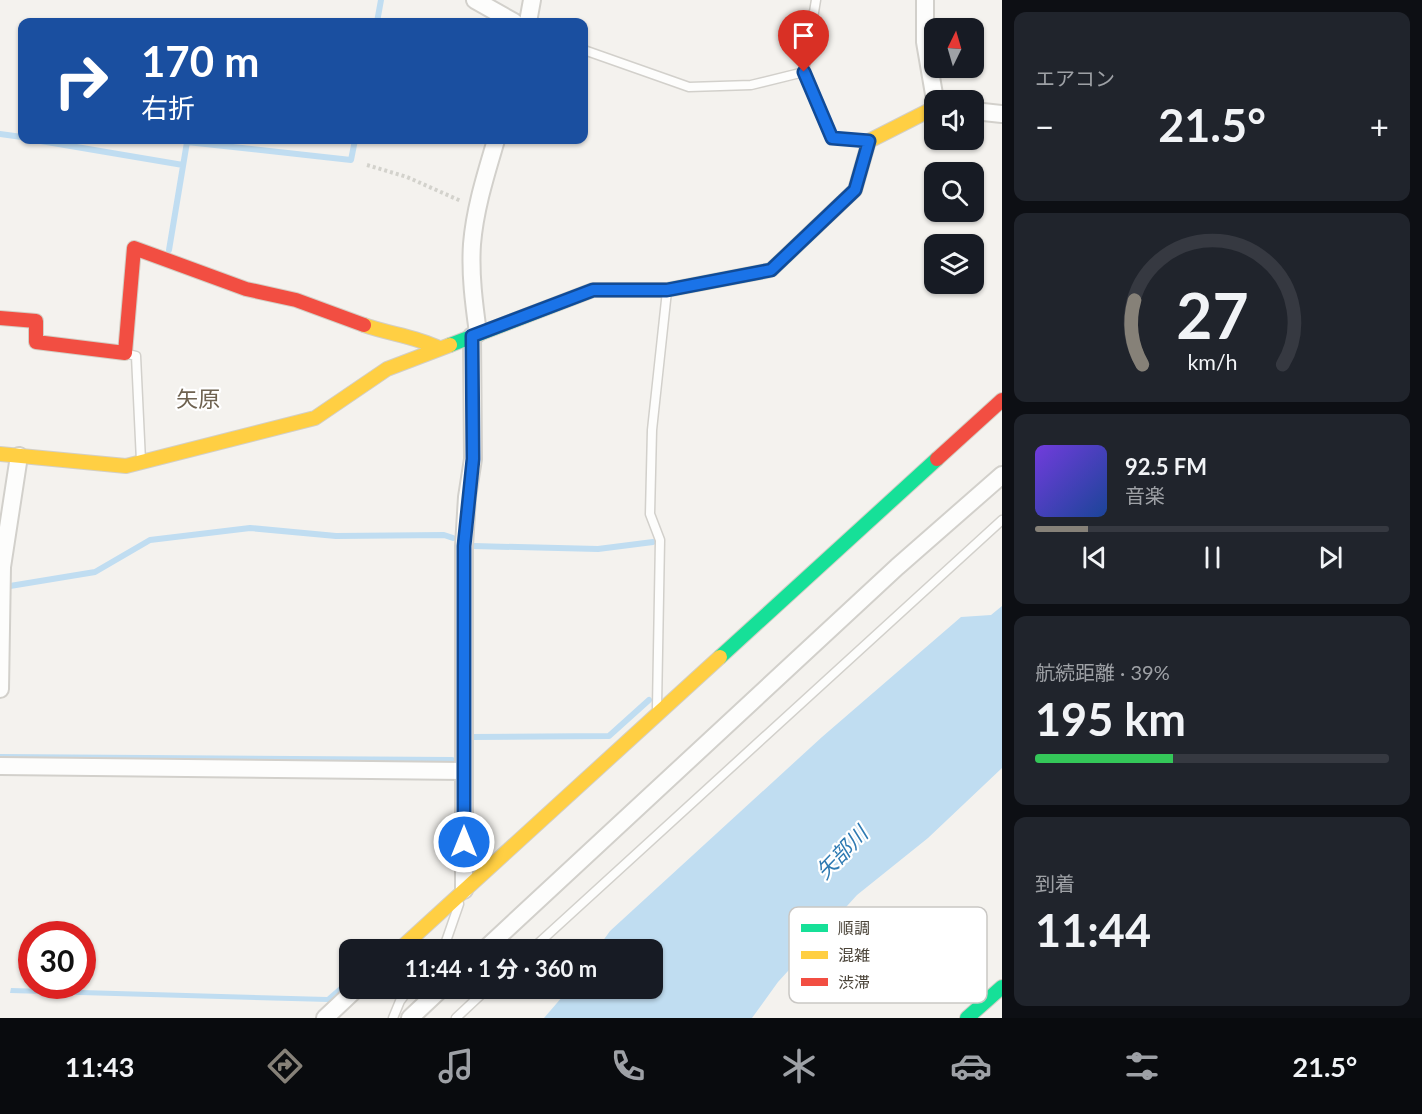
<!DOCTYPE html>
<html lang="ja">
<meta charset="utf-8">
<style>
:root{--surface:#171b24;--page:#20242c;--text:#f1f3f6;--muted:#9ea1a6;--line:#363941;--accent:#868178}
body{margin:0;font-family:Lato,"Noto Sans JP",sans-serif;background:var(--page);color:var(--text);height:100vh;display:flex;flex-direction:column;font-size:22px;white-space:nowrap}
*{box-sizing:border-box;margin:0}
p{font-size:20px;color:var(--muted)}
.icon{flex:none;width:33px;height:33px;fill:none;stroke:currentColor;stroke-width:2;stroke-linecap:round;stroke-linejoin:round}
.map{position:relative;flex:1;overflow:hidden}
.details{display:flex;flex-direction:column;gap:12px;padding:12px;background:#0d0f14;width:420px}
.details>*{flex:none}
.banner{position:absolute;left:18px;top:18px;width:570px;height:126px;border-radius:12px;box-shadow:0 2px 4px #0004;background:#1a4fa0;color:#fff;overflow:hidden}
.needle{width:39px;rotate:5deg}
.fabs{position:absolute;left:924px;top:18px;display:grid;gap:12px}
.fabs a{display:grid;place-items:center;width:60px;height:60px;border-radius:12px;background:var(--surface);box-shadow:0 2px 4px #0004;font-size:30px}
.speed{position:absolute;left:18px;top:921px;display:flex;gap:12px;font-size:30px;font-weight:700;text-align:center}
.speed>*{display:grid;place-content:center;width:78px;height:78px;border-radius:50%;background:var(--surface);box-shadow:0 2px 4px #0004;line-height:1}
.speed .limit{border:9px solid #d22;background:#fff;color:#111}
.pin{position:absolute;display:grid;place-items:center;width:51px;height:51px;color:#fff;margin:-62px -26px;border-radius:50% 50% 50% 0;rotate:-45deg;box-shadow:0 0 6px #0007}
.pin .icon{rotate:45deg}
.me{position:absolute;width:66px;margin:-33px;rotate:0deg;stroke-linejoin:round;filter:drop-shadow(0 0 4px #0008)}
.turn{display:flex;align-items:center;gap:21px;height:126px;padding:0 24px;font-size:27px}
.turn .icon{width:78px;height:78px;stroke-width:2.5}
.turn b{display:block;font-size:42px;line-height:51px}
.big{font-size:45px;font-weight:700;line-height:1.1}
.details .tile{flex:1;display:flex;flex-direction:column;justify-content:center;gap:9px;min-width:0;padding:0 21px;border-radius:12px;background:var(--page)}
.details .dial{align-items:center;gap:0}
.dial svg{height:156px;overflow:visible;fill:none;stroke:var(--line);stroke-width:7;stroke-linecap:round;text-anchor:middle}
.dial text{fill:var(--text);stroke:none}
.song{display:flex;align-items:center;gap:18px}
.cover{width:72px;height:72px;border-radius:9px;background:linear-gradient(135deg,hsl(260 70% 55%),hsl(220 70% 35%))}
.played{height:6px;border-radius:3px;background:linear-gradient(90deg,var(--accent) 15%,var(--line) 15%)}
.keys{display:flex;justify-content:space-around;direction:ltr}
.heat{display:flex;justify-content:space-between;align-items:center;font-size:33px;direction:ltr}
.charge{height:9px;border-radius:4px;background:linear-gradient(90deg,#34c759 39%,var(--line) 0)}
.trip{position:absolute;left:339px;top:939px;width:324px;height:60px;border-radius:12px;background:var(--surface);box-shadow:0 2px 4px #0004;font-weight:700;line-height:60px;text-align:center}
.dock{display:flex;height:96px;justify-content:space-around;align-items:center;background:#090b0e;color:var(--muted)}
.dock .icon{width:42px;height:42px}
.dock .selected{color:var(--accent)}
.dock b{font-size:27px;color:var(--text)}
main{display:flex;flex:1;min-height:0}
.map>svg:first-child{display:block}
.water{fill:#c0ddf1}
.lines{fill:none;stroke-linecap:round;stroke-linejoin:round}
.stream{stroke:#c0ddf1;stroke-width:6}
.lane-casing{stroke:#d2d0cb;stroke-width:11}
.street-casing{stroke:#d2d0cb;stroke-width:20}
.fast-casing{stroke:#d3cfc5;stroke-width:16}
.slow-casing{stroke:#d3cfc5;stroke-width:16}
.jam-casing{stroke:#d3cfc5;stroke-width:16}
.path{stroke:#d3d2cc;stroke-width:4;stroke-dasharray:3 3;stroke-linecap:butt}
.lane{stroke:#fdfdfc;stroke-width:8}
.street{stroke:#fdfdfc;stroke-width:16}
.fast{stroke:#16e098;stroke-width:14}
.slow{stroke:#ffcf43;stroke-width:14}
.jam{stroke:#f24e42;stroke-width:14}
.route-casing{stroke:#114b97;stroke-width:15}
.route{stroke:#1a73e8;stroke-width:10}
.labels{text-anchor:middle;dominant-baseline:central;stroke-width:4.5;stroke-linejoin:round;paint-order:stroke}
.water-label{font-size:21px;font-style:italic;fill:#2e7ab2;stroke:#fff}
.quarter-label{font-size:22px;fill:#6e6250;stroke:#fff}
.key{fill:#fff;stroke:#c9c7c4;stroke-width:1.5}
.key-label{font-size:16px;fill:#4b4439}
</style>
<main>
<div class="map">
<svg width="1002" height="1018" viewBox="0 0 1002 1018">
<rect width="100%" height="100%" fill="#f4f2ee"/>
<path class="water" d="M1002,606V768L928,838L857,895L778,982L752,1018H544L569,989L652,988V950L597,949L610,931L822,737L961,617L991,615Z
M350,977L349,984L329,1002L10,993L11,988L327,997Z"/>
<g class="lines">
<path class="stream" d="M377,22L381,0
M0,134L22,137
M35,140L183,165
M169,250L187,142L351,160L355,140
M473,546L598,549L653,542
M10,586L95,572L150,540L250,528L336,536L444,535L453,538
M472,737L609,736L649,700
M0,757L452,760"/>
<defs>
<path id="lane" d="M584,50L689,87L751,85L804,72L832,138L868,140
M804,72L816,0
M128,354L136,356L141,461
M657,707L660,540L650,514L652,430L667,291
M443,950L459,904
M531,950L1002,520
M393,1018L400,1001L410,988
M456,1018L488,988"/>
<path id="street" d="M475,0L514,22
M925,0V42L935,100
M528,22L532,0
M974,111L1002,114
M478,333C474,304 470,274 472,244C475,208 486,174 496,140
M0,689L2,567L19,456
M0,766L464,771
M464,890V546L467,497L473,459L472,336
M484,950L897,567L1002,475
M325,1018L357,988
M410,1018L442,988"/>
<path id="fast" d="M450,345L593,290H667L771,270L815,228
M720,657L937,459
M967,1018L1002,987"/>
<path id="slow" d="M815,228L855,190L869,141L934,108
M364,325C389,334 415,336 439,348
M0,454L126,466L315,418L387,369L450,345
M399,950L720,657"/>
<path id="jam" d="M0,318L36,321V342L125,353L134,248L246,289L296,300L364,325
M937,459L1002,400"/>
</defs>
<use href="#lane" class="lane-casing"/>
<use href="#street" class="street-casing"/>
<use href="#fast" class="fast-casing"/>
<use href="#slow" class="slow-casing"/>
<use href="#jam" class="jam-casing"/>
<path class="path" d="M367,165L407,177L461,201"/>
<use href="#lane" class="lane"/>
<use href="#street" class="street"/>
<use href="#fast" class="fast"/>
<use href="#slow" class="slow"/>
<use href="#jam" class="jam"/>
</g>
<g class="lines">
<defs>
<path id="route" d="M464,842V546L473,459L472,336L593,290H667L771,270L855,190L869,141L832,138L804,72"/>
</defs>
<use href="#route" class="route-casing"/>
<use href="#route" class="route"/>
</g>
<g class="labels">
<g class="water-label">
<text transform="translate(841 852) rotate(-46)">矢部川</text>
</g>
<g class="quarter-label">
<text x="198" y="398">矢原</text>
</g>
</g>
<rect x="789" y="907" width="198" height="96" rx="9" class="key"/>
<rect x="801" y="924" width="27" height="8" fill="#16e098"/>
<rect x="801" y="951" width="27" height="8" fill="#ffcf43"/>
<rect x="801" y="978" width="27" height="8" fill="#f24e42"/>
<g class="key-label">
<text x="838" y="934">順調</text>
<text x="838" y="961">混雑</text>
<text x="838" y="988">渋滞</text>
</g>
</svg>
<div class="fabs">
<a><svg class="needle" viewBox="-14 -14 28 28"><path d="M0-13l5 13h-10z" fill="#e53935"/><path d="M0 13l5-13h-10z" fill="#9ea1a6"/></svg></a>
<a><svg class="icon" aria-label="sound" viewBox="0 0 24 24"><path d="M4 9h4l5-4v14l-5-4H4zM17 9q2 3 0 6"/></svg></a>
<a><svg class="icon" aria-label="search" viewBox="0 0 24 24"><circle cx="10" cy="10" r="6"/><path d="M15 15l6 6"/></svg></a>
<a><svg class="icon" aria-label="layers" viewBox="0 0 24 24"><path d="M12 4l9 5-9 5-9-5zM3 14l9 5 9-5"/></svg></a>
</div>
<div class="speed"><div class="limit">30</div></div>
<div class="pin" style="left:804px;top:72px;background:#d93025"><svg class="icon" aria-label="arrive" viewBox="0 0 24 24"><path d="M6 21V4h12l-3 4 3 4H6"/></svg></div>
<svg class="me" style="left:464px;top:842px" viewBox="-20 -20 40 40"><circle r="17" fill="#1a73e8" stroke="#fff" stroke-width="3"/><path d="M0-11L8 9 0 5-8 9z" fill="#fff"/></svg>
<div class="trip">11:44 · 1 分 · 360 m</div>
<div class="banner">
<div class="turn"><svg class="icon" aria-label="right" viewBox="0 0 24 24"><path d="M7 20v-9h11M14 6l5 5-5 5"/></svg><div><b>170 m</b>右折</div></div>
</div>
</div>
<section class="details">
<div class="tile"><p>エアコン</p>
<div class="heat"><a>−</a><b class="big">21.5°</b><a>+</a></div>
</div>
<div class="tile dial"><svg viewBox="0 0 100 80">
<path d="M14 69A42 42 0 1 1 86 69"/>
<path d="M14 69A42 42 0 0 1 10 36" stroke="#868178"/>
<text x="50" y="56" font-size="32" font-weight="700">27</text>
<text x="50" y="72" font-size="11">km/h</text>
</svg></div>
<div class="tile">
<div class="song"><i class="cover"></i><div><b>92.5 FM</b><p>音楽</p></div></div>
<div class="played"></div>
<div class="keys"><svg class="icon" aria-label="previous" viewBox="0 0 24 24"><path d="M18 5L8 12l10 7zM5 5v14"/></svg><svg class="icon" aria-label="pause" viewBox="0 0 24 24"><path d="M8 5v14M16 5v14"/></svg><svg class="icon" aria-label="next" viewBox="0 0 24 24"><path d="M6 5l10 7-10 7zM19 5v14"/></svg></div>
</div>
<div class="tile"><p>航続距離 · 39%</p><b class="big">195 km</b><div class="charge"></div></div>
<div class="tile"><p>到着</p><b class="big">11:44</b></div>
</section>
</main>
<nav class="dock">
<b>11:43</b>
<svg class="icon selected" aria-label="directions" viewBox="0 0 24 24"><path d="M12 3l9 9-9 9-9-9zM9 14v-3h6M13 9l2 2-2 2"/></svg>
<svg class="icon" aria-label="music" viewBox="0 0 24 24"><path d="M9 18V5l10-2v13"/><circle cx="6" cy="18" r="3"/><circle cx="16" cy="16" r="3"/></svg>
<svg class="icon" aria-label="phone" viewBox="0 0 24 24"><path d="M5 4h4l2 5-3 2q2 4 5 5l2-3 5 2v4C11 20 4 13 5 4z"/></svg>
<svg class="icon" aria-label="climate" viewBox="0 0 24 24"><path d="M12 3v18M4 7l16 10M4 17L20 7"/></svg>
<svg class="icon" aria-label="car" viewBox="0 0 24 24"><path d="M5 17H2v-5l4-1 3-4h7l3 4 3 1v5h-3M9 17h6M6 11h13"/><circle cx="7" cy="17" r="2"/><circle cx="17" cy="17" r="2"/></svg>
<svg class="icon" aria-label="filters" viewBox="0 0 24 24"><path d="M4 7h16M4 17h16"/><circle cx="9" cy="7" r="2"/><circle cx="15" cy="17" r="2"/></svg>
<b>21.5°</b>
</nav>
